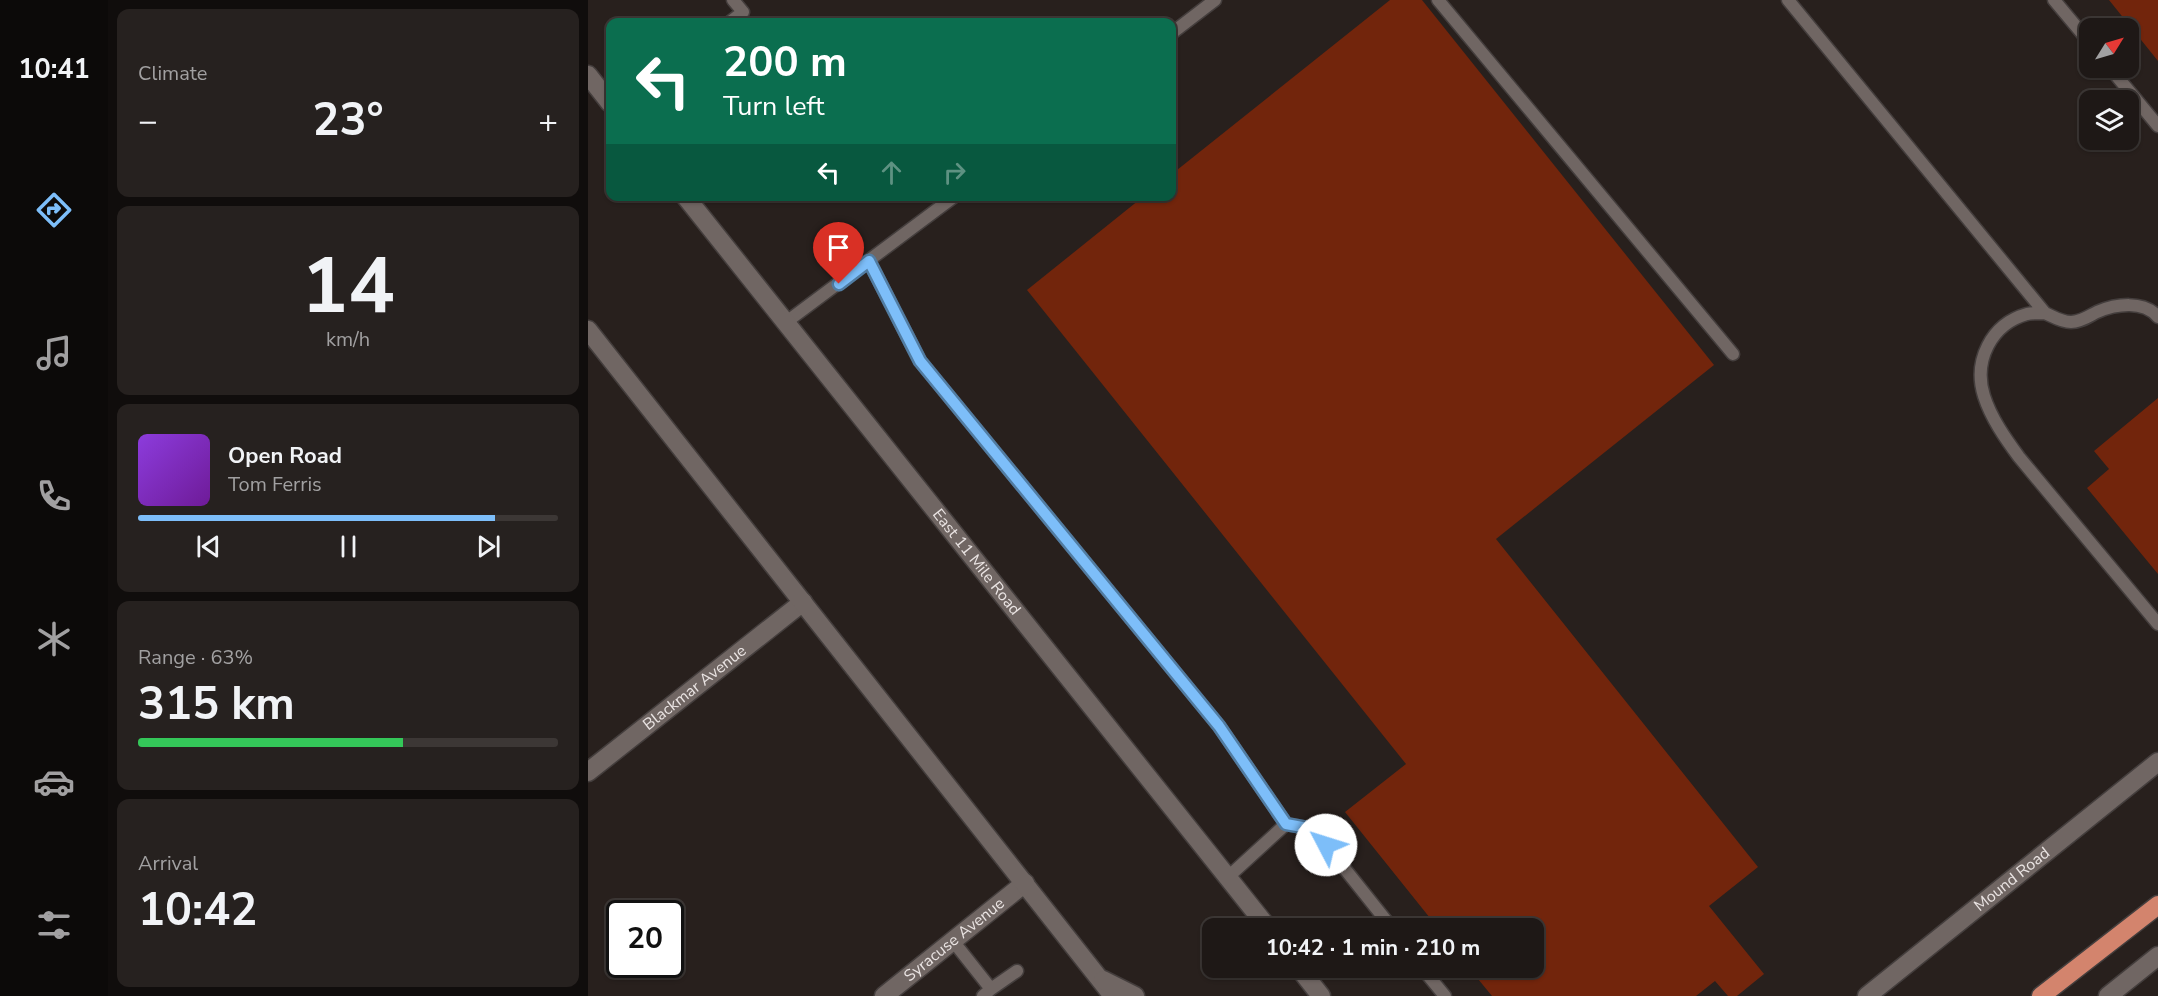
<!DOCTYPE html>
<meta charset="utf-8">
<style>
:root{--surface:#1e1816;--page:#26211f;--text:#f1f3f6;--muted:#a1a0a1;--line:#3c3735;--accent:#7dbef9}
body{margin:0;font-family:"Nunito Sans",sans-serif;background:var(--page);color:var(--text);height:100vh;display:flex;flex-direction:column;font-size:22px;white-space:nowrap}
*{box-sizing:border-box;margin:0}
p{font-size:20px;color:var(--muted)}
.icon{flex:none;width:33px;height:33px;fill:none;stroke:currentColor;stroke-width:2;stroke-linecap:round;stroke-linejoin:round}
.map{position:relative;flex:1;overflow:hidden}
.panel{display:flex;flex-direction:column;gap:9px;padding:9px;background:#100d0c;width:480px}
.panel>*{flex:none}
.top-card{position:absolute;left:18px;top:18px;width:570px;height:183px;border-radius:12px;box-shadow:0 2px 4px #0004,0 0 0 2px var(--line);background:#0b6e4f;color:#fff;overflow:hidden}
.needle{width:39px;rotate:53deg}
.controls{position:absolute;left:1491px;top:18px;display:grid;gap:12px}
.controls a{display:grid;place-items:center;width:60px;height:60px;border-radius:12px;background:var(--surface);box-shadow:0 2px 4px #0004,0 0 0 2px var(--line);font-size:30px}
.speed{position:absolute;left:18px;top:900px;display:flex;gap:12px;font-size:30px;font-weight:700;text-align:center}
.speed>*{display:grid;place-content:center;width:78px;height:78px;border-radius:50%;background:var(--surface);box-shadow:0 2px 4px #0004,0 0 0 2px var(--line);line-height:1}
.speed .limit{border:3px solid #111;border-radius:9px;background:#fff;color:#111}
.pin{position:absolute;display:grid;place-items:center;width:51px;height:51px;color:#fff;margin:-62px -26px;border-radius:50% 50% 50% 0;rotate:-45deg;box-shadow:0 0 6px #0007}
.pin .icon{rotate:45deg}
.me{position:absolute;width:66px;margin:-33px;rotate:310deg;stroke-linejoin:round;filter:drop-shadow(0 0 4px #0008)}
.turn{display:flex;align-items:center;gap:21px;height:126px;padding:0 18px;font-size:27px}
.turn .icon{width:78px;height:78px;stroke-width:2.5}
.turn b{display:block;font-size:42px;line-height:51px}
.lanes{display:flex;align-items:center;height:57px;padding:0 18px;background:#0003;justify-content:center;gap:30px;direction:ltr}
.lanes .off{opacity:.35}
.big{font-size:45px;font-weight:700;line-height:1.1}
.panel .tile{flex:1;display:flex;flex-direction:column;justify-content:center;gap:9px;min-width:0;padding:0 21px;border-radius:12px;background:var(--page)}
.panel .dial{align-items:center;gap:0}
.dial b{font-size:78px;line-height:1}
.song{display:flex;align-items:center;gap:18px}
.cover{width:72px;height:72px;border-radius:9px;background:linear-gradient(135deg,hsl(270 70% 55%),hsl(280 70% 35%))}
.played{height:6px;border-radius:3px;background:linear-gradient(90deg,var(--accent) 85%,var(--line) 85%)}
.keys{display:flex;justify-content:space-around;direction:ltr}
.heat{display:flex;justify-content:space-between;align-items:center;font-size:33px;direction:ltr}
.charge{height:9px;border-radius:4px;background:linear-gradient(90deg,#34c759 63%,var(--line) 0)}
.trip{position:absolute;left:614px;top:918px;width:342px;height:60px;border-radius:12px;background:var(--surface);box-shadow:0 2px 4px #0004,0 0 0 2px var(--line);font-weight:700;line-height:60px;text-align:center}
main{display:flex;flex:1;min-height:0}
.tab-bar{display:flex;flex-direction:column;width:108px;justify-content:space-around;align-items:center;background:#0c0a09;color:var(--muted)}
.tab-bar .icon{width:42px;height:42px}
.tab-bar .current{color:var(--accent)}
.tab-bar b{font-size:27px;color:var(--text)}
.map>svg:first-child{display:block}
.building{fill:#72250c}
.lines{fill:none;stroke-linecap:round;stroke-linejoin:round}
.service-casing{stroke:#443e3d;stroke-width:15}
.minor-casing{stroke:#443e3d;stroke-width:21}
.secondary-casing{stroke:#443e3d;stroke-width:21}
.motorway-casing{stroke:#443e3d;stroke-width:21}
.service{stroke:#706663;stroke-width:12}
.minor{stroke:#706663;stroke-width:18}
.secondary{stroke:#706663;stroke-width:18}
.motorway{stroke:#d3846d;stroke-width:18}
.route-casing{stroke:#517ca2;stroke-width:15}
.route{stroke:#7dbef9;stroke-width:10}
.labels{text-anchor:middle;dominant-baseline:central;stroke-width:6;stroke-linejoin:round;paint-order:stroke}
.street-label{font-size:16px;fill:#eae4e3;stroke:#0e0a09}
</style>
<main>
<nav class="tab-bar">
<b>10:41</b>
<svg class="icon current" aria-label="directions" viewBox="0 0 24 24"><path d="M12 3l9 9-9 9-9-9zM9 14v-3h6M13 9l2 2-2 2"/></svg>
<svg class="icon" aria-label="music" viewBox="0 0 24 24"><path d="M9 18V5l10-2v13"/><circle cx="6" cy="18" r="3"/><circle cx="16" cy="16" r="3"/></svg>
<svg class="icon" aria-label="phone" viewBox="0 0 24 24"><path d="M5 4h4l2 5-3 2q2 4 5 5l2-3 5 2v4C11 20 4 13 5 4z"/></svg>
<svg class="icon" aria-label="climate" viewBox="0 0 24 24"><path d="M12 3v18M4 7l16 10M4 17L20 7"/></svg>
<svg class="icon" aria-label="car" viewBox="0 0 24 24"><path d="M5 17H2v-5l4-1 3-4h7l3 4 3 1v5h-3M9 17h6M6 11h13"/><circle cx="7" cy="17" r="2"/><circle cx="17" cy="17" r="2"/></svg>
<svg class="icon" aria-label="filters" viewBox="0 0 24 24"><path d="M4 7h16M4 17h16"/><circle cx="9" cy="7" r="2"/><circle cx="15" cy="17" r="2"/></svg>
</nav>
<section class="panel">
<div class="tile"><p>Climate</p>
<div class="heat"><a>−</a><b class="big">23°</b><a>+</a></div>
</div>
<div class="tile dial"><b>14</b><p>km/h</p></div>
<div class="tile">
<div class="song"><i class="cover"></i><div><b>Open Road</b><p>Tom Ferris</p></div></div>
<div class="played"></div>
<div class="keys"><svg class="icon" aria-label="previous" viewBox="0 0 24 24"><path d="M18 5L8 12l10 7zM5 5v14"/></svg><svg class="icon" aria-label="pause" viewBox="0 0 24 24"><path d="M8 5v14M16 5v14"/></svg><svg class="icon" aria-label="next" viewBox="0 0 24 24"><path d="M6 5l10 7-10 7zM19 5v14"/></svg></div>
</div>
<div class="tile"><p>Range · 63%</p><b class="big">315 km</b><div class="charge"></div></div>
<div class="tile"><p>Arrival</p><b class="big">10:42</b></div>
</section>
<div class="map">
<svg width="1570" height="996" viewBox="0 0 1570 996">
<rect width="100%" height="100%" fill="#28201d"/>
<path class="building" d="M802,0H834L1126,365L908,539L1170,867L1121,906L1176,974L1149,996H1140L1127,981L1108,996H904L881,968H945V928H850L757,812L818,764L439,290L556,196H584V174Z
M1521,0H1570V61Z
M1570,398V574L1499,488L1521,469L1506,451Z"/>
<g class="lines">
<defs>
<path id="service" d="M850,0L1145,354
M1200,0L1457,313C1466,317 1473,322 1483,322C1493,322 1501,316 1509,312C1528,304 1556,300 1570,317
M1466,0L1502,43
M142,22L155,12L145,0
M584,33L627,0
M1522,68L1570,126
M281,261L332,361L631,726L698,824L639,878
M1457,313C1451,313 1444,313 1439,314C1403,324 1385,361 1396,396C1403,418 1417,438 1431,457L1570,624
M197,323L367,196
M698,824L725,829L804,928
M365,941L403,989L395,996
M834,968L857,996
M403,989L429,971"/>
<g id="minor">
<path id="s1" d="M0,772L215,602"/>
<path id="s2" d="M296,996L437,883"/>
</g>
<g id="secondary">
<path d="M0,75L22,103"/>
<path id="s3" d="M97,196L680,928"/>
<path d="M0,330L525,996"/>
<path d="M711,968L733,996"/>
<path d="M515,980L547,996"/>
<path id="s4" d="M1279,996L1570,762"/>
<path d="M1520,996L1570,956"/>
</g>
<path id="motorway" d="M1453,996L1570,905"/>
</defs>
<use href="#service" class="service-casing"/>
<use href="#minor" class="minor-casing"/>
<use href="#secondary" class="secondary-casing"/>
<use href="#motorway" class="motorway-casing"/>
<use href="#service" class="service"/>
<use href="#minor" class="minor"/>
<use href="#secondary" class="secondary"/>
<use href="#motorway" class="motorway"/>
</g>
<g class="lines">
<defs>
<path id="route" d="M251,284L281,261L332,361L631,726L698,824L725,829L738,845"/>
</defs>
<use href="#route" class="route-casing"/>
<use href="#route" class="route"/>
</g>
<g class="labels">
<g class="street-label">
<text stroke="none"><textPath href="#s3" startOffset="468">East 11 Mile Road</textPath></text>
<text stroke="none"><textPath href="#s1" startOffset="136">Blackmar Avenue</textPath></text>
<text stroke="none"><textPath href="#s4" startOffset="186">Mound Road</textPath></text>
<text stroke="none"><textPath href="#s2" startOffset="90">Syracuse Avenue</textPath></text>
</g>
</g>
</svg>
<div class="controls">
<a><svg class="needle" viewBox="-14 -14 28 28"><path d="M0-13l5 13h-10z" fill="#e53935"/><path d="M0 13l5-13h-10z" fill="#a1a0a1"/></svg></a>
<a><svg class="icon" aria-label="layers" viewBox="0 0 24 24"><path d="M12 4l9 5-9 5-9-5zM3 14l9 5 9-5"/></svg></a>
</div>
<div class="speed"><div class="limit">20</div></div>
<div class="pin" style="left:251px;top:284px;background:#d93025"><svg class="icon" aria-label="arrive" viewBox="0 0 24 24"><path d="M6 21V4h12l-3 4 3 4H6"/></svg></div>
<svg class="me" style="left:738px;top:845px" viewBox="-20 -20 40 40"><circle r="19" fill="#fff"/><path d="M0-13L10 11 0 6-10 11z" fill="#7dbef9"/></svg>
<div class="trip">10:42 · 1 min · 210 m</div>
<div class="top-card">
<div class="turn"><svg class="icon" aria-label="left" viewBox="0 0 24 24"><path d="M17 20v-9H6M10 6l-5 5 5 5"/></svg><div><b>200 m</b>Turn left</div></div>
<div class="lanes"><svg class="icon" aria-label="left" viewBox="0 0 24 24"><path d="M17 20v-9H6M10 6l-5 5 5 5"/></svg><svg class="icon off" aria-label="ahead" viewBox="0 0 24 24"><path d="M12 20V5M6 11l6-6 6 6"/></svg><svg class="icon off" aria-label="right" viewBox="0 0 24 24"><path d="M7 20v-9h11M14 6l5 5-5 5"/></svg></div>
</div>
</div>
</main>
